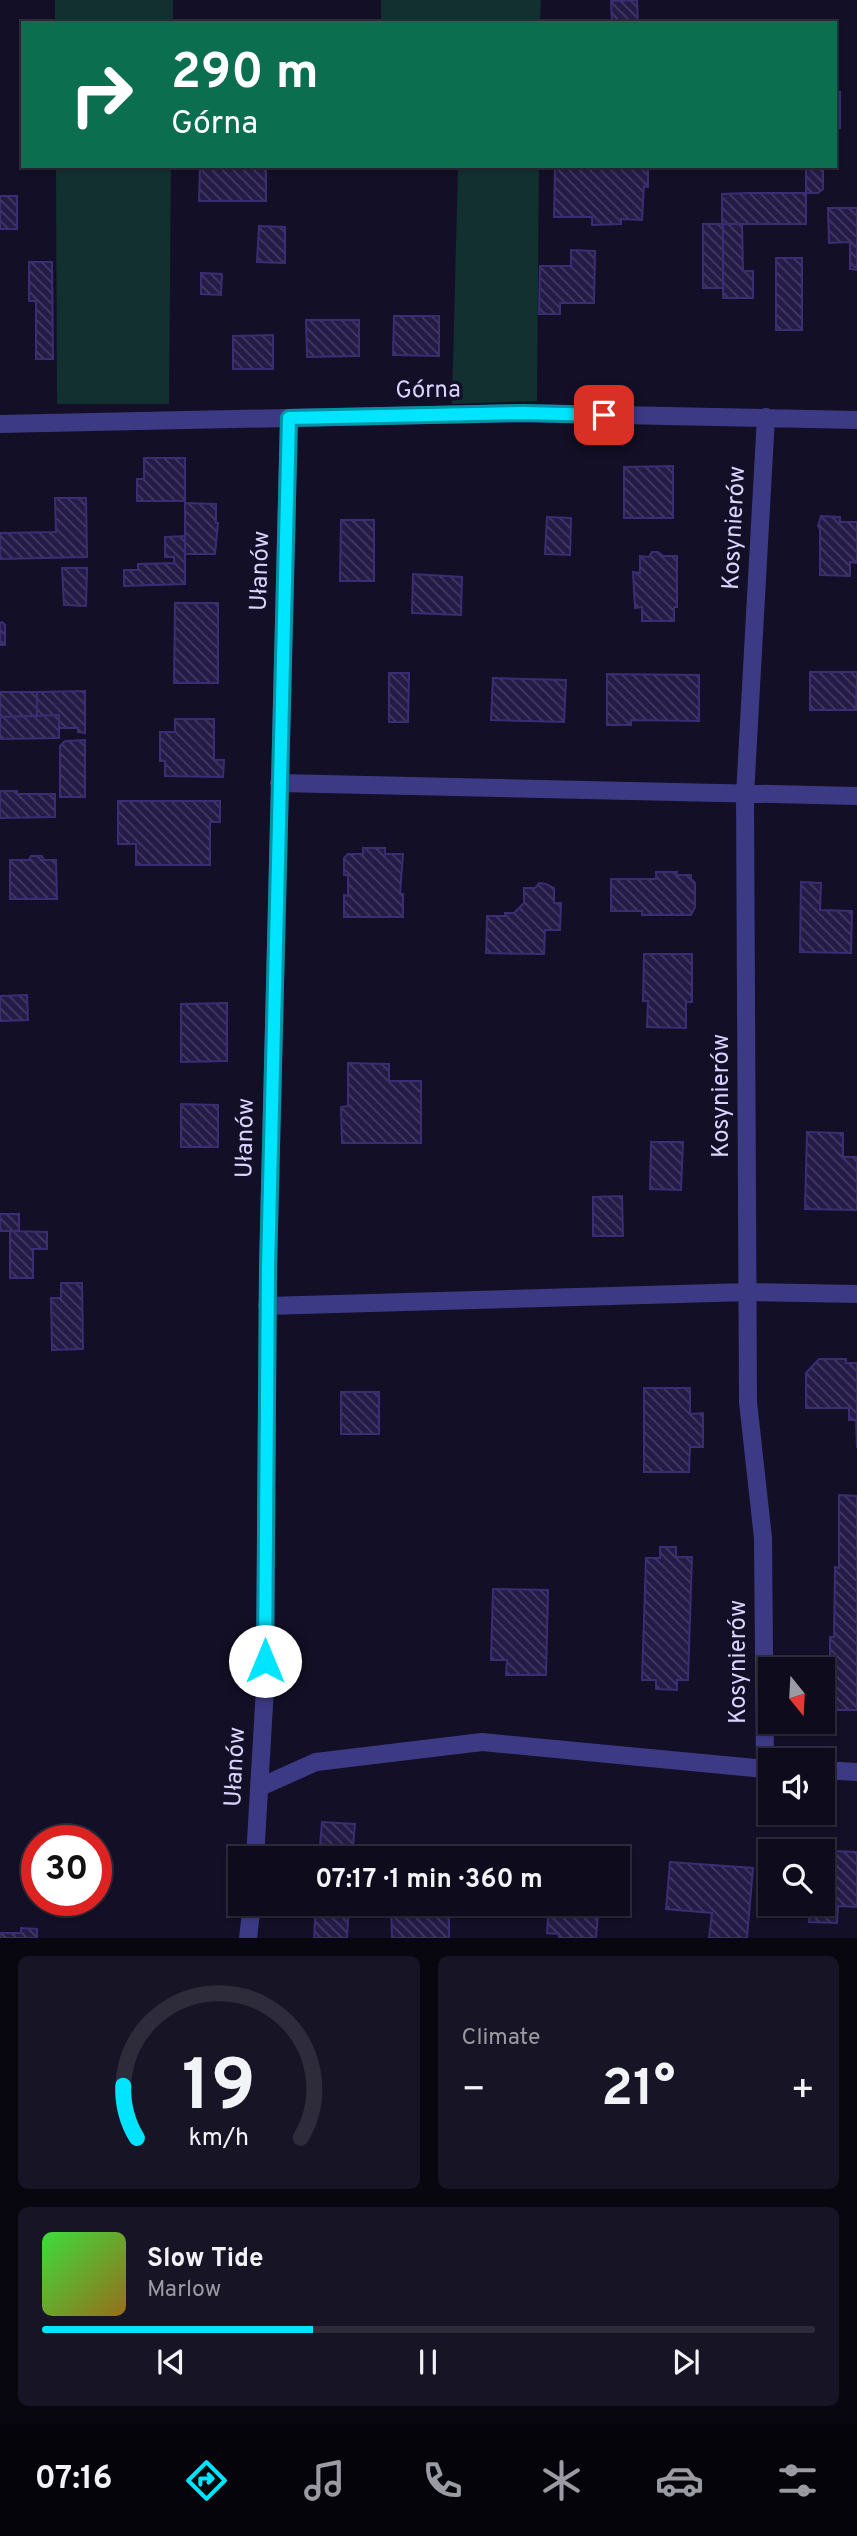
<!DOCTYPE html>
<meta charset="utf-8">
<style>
:root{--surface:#0e0b1c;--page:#171425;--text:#f1f3f6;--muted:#9b9ba3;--line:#2e2b3b;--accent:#00e5ff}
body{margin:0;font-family:Overpass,sans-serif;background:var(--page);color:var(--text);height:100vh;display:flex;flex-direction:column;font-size:26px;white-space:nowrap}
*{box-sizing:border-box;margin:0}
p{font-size:23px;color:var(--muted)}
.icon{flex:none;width:38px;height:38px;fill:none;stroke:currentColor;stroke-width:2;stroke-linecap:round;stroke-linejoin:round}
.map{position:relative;height:1938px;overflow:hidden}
.sheet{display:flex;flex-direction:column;gap:18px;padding:18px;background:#08060f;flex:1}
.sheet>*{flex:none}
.guide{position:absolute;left:21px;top:21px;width:816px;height:147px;border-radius:0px;box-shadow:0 2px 5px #0004,0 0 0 2px var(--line);background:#0b6e4f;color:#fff;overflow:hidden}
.needle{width:46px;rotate:162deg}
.tools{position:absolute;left:758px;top:1657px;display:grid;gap:14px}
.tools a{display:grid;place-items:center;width:77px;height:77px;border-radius:0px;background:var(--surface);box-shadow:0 2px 5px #0004,0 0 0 2px var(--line);font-size:35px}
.speed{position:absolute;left:21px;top:1825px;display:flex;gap:14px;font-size:35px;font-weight:700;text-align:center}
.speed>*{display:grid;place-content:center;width:91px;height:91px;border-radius:50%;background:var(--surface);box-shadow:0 2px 5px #0004,0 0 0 2px var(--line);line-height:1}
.speed .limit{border:10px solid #d22;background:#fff;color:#111}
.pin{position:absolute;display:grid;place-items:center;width:60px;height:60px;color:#fff;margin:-30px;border-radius:14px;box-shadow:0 4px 10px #0006}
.me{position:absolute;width:77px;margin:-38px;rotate:0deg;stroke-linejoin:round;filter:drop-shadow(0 0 5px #0008)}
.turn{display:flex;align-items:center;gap:24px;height:147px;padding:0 35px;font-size:32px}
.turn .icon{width:91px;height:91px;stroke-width:2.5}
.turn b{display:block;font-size:49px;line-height:60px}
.big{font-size:52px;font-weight:700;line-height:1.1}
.sheet .widget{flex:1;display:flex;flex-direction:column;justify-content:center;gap:10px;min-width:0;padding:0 24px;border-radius:10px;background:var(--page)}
.sheet .dial{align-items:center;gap:0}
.dial svg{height:182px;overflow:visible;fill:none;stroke:var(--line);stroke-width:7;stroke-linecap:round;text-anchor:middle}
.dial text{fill:var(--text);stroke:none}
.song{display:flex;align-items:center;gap:21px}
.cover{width:84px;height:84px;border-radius:10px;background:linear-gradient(135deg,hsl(120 70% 55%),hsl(40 70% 35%))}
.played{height:7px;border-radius:4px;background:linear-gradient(90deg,var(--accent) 35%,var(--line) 35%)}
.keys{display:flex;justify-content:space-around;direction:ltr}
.heat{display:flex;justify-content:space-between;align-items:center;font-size:38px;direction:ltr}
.sheet .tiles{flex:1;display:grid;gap:18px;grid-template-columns:1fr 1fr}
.widget:last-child{grid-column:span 2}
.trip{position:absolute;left:228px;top:1846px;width:402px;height:70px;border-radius:0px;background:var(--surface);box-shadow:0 2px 5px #0004,0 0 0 2px var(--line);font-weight:700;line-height:70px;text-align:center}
.dock{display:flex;height:112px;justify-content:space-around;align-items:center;background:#06040b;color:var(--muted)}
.dock .icon{width:49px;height:49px}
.dock .selected{color:var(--accent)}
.dock b{font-size:32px;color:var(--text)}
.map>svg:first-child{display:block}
.grass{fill:#12302f}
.building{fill:url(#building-back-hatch);stroke:#3b2d73;stroke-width:2}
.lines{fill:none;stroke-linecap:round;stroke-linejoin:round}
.minor{stroke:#3d3a85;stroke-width:18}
.route-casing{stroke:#0095a6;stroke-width:18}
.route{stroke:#00e5ff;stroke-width:12}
.labels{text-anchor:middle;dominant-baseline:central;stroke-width:7;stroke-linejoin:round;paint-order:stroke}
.street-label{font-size:24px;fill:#d9d4ff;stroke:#130f26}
</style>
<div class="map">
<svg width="857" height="1938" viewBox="0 0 857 1938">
<defs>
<pattern id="building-back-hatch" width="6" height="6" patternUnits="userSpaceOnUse" patternTransform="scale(1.75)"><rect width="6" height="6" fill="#241b47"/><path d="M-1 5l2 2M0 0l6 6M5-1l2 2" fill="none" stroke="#433b63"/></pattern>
</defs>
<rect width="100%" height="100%" fill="#130f26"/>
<path class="grass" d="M55,0H173V23H55Z
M381,0H541L540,23H381Z
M56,166H171L169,404H57Z
M458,166H539L537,401L452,404Z"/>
<path class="building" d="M637,0L638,23H612L611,1Z
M835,92H840V128H835Z
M555,166H648V187L644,186L642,220L621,219V224L592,225V217H554Z
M806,166H823V189L818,193H806Z
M200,167L266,168V201H199Z
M748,193H806V224H722V194Z
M0,196H17V229H0Z
M828,208H857V270L850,269V242L829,243Z
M703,224H723V288H703Z
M723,224H742L743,271H753V298H723Z
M259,226L285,227V263L257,262Z
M571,250L595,251L594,303H560V314H539L540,266H571Z
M776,258H802V330H776Z
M29,262H52L53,359H36V301H29Z
M201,273L222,274L221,295L201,294Z
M394,316H439V356L393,355Z
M306,320H359V356L307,357Z
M273,335V369H233V336Z
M144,458H185V501H137V479H144Z
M673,466V518H624V467Z
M55,498H86L87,557L0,559V533L56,532Z
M185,503L216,504V523H218L215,554H185Z
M821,516L840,517V522H857V563L850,562V576L820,575V529L818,526Z
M547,517L571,518L570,555L545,554Z
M341,520H374V581H340Z
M185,536V584L124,586V570H138V564L174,563V557H165V537Z
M652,552H658L663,556H677V607H674V621H642V607L635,608L633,572L640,573V556L649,557Z
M62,568H87L86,606L64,605Z
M413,574L462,577L461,615L412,613Z
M175,603H218V683H174Z
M2,622L5,625V645H0V623Z
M810,672H857L856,710H810Z
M389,673H409L408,722H389Z
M607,674L699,675V721L631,720V725H607Z
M493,678L566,680L564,722L491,720Z
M85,691V733L78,732V728H59V715L37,716V692Z
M0,692H37V716L0,717Z
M59,715V738L0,739V717Z
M175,719H214V760H224L223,777L165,776V761H160V732H175Z
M85,740V797H60V746L65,741Z
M0,791H17V794H55V817L0,818Z
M118,801H220V822H210V865H136V844H118Z
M363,848H385V854H403L400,894H403V917H344V895L348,896V875H344V858L348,854H363Z
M31,856H42L44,860H56L57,899H10V860H29Z
M656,872H677L676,875H691V879L695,883V907L691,915H642V911H611V879H656Z
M801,882L821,883L820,910L852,911L851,953L800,952Z
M539,883L546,884L554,888V903H561L560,930H545L544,954L486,953L487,916H505V913H514L524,903V888H535Z
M644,954H692V1002H686V1028L647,1027L648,1001H643Z
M27,995L28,1020L0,1021V996Z
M227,1003V1061L181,1062V1004Z
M348,1063L389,1064V1081H421V1143H342L341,1107L348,1106Z
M181,1104L218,1105V1147H181Z
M807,1132L843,1133V1157H857V1210L805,1209Z
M651,1142H683L681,1190L650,1189Z
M622,1196L623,1236H593V1197Z
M0,1214H19V1231H0Z
M10,1231L47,1232V1249H33V1278H10Z
M61,1283H82L83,1349L52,1350L51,1298H61Z
M819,1359H846V1363H857V1448L856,1420H849V1408H806V1373Z
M644,1388H690V1414L703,1413V1447H690L689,1472H644Z
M341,1392H379V1434H341Z
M839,1495L857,1496V1710H830V1637H834L835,1567L839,1568Z
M660,1547H676V1557H692L688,1680H677V1690L656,1689V1680H642L646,1558H660Z
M493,1589L548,1590L546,1675H506L507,1660H491Z
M322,1822L355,1824L352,1858H319Z
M554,1850L603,1855V1858H553Z
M835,1851L857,1852V1907L838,1906L837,1923L809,1922L811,1904H822V1857L834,1858Z
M670,1862L753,1868L747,1938H709L712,1913L666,1909Z
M316,1904H349L347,1938H314Z
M412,1904H449V1938H392L391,1907H412Z
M549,1904H599L596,1938H559V1934L547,1933Z
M21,1928L37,1929V1938H0V1933H21Z"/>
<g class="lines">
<path class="minor" d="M766,417L745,795L748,1402L763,1538L765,1769H770
M0,424L523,413L857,420
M279,783L857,796
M267,1306L748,1292L857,1294
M822,1770L857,1772
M260,1787L316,1762L482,1742L765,1769
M255,1858L265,1688L268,1268L289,418
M248,1938L252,1904"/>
</g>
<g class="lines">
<defs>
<path id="route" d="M265,1661L268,1268L289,418L523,413L604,415"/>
</defs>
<use href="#route" class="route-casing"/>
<use href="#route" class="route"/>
</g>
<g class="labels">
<g class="street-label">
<text transform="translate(428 391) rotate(-1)">Górna</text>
<text transform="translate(735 528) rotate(-87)">Kosynierów</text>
<text transform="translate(261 571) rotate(-88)">Ułanów</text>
<text transform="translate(722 1096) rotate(-90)">Kosynierów</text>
<text transform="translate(246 1138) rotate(-89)">Ułanów</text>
<text transform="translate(739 1662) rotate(-90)">Kosynierów</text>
<text transform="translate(236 1767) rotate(-87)">Ułanów</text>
</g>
</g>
</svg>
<div class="tools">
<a><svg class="needle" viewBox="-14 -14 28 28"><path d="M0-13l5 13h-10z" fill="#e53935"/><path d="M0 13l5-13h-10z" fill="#9b9ba3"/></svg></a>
<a><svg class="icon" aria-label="sound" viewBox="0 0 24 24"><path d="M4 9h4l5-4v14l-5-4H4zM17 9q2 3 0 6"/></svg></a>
<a><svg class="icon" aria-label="search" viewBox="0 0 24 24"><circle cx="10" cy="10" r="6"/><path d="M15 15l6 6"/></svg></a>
</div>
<div class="speed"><div class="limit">30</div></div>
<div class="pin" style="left:604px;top:415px;background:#d93025"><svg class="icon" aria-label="arrive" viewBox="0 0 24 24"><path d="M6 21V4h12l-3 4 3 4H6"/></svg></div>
<svg class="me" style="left:265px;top:1661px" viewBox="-20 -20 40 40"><circle r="19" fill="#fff"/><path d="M0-13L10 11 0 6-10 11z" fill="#00e5ff"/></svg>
<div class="trip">07:17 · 1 min · 360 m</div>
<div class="guide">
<div class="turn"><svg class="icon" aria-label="right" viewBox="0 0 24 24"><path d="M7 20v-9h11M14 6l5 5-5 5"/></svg><div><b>290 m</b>Górna</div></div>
</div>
</div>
<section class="sheet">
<div class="tiles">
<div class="widget dial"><svg viewBox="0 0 100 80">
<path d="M14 69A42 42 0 1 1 86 69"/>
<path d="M14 69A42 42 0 0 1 8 46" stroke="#00e5ff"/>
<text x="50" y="56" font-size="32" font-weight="700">19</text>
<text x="50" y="72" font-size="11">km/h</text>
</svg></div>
<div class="widget"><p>Climate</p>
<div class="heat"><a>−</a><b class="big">21°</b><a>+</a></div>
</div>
<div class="widget">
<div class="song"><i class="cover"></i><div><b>Slow Tide</b><p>Marlow</p></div></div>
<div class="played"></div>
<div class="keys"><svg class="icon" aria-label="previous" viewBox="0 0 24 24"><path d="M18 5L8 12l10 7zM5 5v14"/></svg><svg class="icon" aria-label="pause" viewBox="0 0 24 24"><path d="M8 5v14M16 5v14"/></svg><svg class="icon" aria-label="next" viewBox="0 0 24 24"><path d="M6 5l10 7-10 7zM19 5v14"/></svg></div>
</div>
</div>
</section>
<nav class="dock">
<b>07:16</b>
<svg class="icon selected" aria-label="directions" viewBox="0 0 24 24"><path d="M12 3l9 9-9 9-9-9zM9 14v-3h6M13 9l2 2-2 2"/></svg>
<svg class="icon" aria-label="music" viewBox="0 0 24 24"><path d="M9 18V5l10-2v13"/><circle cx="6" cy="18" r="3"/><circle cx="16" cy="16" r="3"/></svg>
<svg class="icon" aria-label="phone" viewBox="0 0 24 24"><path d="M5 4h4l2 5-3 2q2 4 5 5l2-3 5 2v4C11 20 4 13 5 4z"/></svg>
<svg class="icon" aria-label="climate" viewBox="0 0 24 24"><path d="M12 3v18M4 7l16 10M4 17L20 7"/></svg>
<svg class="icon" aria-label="car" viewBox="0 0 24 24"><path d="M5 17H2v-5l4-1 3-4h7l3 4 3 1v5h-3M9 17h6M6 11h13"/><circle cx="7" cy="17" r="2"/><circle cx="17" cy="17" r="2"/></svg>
<svg class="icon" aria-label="filters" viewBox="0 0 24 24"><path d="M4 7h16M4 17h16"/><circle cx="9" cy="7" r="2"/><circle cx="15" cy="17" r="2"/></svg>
</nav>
